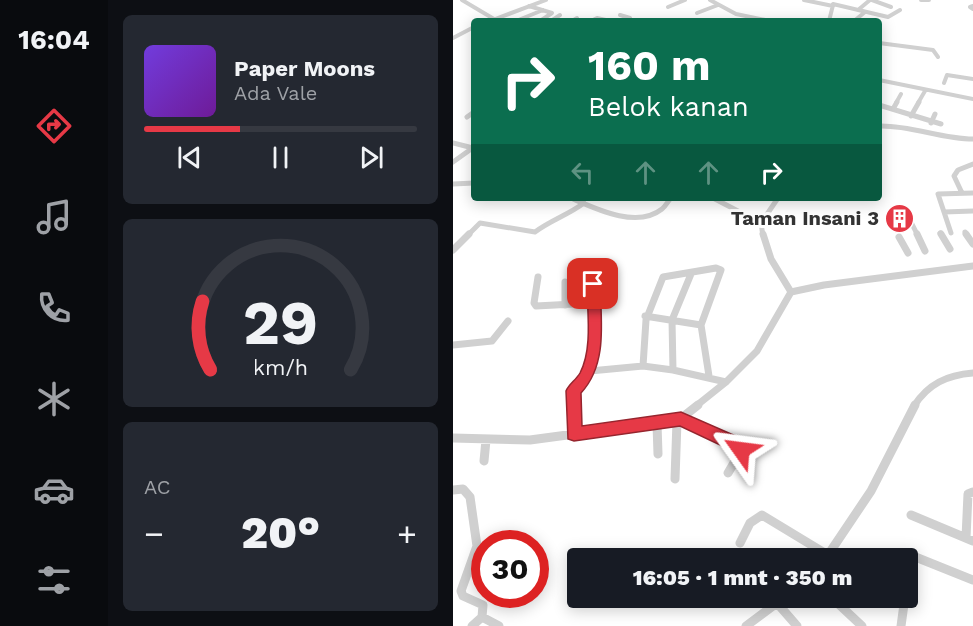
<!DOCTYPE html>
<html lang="id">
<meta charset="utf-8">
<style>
:root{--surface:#171b24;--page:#242831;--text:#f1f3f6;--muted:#9ea1a6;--line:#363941;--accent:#e63946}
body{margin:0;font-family:"Work Sans",sans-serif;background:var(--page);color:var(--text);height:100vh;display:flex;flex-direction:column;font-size:22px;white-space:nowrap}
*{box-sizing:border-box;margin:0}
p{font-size:20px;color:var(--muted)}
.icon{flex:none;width:33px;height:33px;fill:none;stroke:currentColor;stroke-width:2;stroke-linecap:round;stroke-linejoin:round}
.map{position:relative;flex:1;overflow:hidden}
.side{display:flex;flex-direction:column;gap:15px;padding:15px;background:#0d0f14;width:345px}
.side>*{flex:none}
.hud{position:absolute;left:18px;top:18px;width:411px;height:183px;border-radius:6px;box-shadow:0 3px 15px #0003;background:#0b6e4f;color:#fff;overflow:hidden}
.speed{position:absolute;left:18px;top:530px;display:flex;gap:12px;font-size:30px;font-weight:700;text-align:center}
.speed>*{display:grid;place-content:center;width:78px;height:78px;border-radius:50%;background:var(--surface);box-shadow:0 3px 15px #0003;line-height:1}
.speed .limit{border:9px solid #d22;background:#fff;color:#111}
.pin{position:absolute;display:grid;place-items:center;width:51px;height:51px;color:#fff;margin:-26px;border-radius:12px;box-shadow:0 3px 9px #0006}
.me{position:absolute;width:66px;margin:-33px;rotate:301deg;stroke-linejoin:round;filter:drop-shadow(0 0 4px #0008)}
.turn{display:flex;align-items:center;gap:21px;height:126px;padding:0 18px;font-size:27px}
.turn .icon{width:78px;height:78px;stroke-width:2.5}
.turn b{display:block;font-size:42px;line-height:51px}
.lanes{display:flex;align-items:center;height:57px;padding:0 18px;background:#0003;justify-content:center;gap:30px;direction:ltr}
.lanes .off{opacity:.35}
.big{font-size:45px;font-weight:800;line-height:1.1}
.side .widget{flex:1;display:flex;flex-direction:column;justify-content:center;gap:9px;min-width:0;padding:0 21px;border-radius:9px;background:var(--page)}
.side .dial{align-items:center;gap:0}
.dial svg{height:156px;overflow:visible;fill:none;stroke:var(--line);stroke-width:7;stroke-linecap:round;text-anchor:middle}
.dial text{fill:var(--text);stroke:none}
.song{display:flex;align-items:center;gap:18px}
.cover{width:72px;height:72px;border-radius:9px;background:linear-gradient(135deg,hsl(260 70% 55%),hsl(280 70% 35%))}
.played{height:6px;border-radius:3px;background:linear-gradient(90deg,var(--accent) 35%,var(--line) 35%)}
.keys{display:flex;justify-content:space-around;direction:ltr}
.heat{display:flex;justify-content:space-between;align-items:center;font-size:33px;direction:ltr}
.trip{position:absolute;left:114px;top:548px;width:351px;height:60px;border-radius:6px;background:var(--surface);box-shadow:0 3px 15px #0003;font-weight:800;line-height:60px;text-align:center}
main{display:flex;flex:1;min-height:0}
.dock{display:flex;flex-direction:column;width:108px;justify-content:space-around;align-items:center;background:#090b0e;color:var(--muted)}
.dock .icon{width:42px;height:42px}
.dock .on{color:var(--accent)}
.dock b{font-size:27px;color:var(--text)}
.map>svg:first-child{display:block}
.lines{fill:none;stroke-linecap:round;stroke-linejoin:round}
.minor-far3{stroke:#d0d0d0;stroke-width:4}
.minor-far2{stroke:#d0d0d0;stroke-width:5}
.minor-far1{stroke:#d0d0d0;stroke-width:7}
.minor{stroke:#d0d0d0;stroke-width:9}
.wall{fill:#8c8c8c}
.building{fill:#1a1a1a;stroke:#5f5f5f;stroke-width:1.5}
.route{fill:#e63946;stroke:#96252e;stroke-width:1.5}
.labels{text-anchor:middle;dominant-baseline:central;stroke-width:6;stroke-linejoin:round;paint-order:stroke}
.poi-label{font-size:20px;font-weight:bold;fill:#333;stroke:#fff;text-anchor:end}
</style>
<main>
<nav class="dock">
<b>16:04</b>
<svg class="icon on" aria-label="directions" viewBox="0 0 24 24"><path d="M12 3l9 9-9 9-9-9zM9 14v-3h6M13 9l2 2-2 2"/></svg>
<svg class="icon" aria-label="music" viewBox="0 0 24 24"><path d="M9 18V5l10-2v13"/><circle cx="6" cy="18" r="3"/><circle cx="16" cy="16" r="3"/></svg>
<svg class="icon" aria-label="phone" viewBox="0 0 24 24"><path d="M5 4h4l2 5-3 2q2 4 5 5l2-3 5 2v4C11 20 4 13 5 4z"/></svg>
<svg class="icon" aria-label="climate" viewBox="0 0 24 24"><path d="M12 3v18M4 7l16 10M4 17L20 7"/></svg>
<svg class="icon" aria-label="car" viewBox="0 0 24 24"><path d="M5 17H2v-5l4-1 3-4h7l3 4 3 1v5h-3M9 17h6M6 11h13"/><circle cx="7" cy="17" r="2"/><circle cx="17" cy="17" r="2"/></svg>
<svg class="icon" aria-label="filters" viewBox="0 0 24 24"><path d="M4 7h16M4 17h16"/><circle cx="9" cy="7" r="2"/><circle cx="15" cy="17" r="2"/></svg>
</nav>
<section class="side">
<div class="widget">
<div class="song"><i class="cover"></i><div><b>Paper Moons</b><p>Ada Vale</p></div></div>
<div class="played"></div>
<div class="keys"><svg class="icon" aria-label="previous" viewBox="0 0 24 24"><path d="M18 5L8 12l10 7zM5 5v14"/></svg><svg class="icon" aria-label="pause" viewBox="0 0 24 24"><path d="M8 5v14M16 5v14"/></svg><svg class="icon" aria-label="next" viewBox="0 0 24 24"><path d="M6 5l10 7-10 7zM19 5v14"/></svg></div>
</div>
<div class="widget dial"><svg viewBox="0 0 100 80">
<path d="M14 69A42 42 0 1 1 86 69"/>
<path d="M14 69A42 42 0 0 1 10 34" stroke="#e63946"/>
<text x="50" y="56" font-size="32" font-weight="700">29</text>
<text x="50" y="72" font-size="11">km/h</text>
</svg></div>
<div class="widget"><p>AC</p>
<div class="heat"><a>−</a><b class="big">20°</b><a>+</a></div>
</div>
</section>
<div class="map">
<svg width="520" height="626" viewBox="0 0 520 626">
<rect width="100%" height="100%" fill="#fff"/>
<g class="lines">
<path class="minor-far3" d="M9,0L41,19
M257,0L283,14L317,21
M351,0L380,6
M419,0L438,7
M468,0H476
M380,4L435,17L447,10
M76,6L99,13L87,21
M520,6L517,7L520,9
M215,7L232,0
M405,10L417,0
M244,13L265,5
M167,15L177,18L175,21
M37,21L93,0
M63,21L90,10
M98,21L107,15
M119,21L124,18
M138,21L144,18L157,21
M376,21L380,5
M401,21L412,12
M0,38L21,27
M426,43L480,50L485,57
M426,80L520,99
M491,83L494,75L520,79
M443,103L448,94
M465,103L472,91"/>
<path class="minor-far2" d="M426,105L488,124
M440,109L444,102
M458,116L466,102
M14,117L21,112
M478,123L482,114
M426,126C458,125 488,139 520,139
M0,143L20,148
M0,162L21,147
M0,184L21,183
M509,193L501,176L505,170L520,164
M118,198C143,209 184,229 209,209C213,206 215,201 218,198
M260,198L308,223
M491,212L520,211
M455,216L465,236
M512,232L514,236
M487,233L489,236
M498,233L485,194L520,193
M14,236L27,223L82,232C98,220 115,215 131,203
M310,236L308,223L325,198"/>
<path class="minor-far1" d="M310,234L318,259L338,292
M464,234L472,251
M488,234L497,249
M513,234L520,244
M446,237L455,253
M0,250L16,234
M238,274L219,320L220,370L273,382
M85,277L81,303L83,306L140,303
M112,282V305
M192,316L248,325L256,376
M0,345L39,341L55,321
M190,366L193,320L210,277L263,268L268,270L248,325
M137,371L190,366L220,370
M120,406V391L136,372L140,359V284
M243,406L273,382L304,351L338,292L371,285L520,266
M461,406C475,384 494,375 520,373"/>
<path class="minor" d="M120,405L121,434
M228,419L286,446L288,451L275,473
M204,424L205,454
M0,438L77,440L226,420L245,405
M31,461L33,440
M222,479L224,421
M0,490L10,489L17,497L24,546L8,591L10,596L30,605L29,617
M458,515L520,541
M513,538L515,494L520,492
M287,543L297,523L309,515L375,555
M373,558L418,491L462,405
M454,581L460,556L520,580
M378,597L409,626
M324,603L344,626
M19,626L29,617L46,626
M293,626L332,597
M448,626L452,597"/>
</g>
<path class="wall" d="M441,212L453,220V222L445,223L440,215Z"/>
<path class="building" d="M450,210L453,220H445L441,212Z"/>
<path class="route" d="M140,280L147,284C148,321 155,364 128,393L129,426L228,412L292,440L296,450L294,456L288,458L282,456L280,451L227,426L121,441L115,439L113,391C116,384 123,380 127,373C140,348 134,311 134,284Z"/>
<defs>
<symbol id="building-disc" viewBox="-11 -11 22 22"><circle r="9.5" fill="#e63946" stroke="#fff"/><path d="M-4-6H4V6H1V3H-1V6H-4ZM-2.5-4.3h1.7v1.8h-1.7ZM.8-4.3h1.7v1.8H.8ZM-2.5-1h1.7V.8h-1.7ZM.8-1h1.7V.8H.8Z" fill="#fff"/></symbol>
</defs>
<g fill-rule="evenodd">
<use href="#building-disc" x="430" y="202" width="33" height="33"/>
</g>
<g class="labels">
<g class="poi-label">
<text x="426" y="218">Taman Insani 3</text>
</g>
</g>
</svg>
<div class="speed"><div class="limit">30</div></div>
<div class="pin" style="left:140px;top:284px;background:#d93025"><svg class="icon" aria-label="arrive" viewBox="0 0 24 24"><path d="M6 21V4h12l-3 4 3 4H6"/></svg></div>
<svg class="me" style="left:288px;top:450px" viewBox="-20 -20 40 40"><path d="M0-17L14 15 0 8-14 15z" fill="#e63946" stroke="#fff" stroke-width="4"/></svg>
<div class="trip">16:05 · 1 mnt · 350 m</div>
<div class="hud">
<div class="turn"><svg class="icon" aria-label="right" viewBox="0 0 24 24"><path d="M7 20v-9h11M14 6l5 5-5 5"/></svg><div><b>160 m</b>Belok kanan</div></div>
<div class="lanes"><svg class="icon off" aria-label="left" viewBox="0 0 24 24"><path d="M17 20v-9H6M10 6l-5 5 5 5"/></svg><svg class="icon off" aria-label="ahead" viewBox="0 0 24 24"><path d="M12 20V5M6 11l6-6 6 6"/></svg><svg class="icon off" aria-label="ahead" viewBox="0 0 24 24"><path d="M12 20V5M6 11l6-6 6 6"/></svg><svg class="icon" aria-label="right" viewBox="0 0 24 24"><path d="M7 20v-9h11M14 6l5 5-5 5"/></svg></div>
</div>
</div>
</main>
